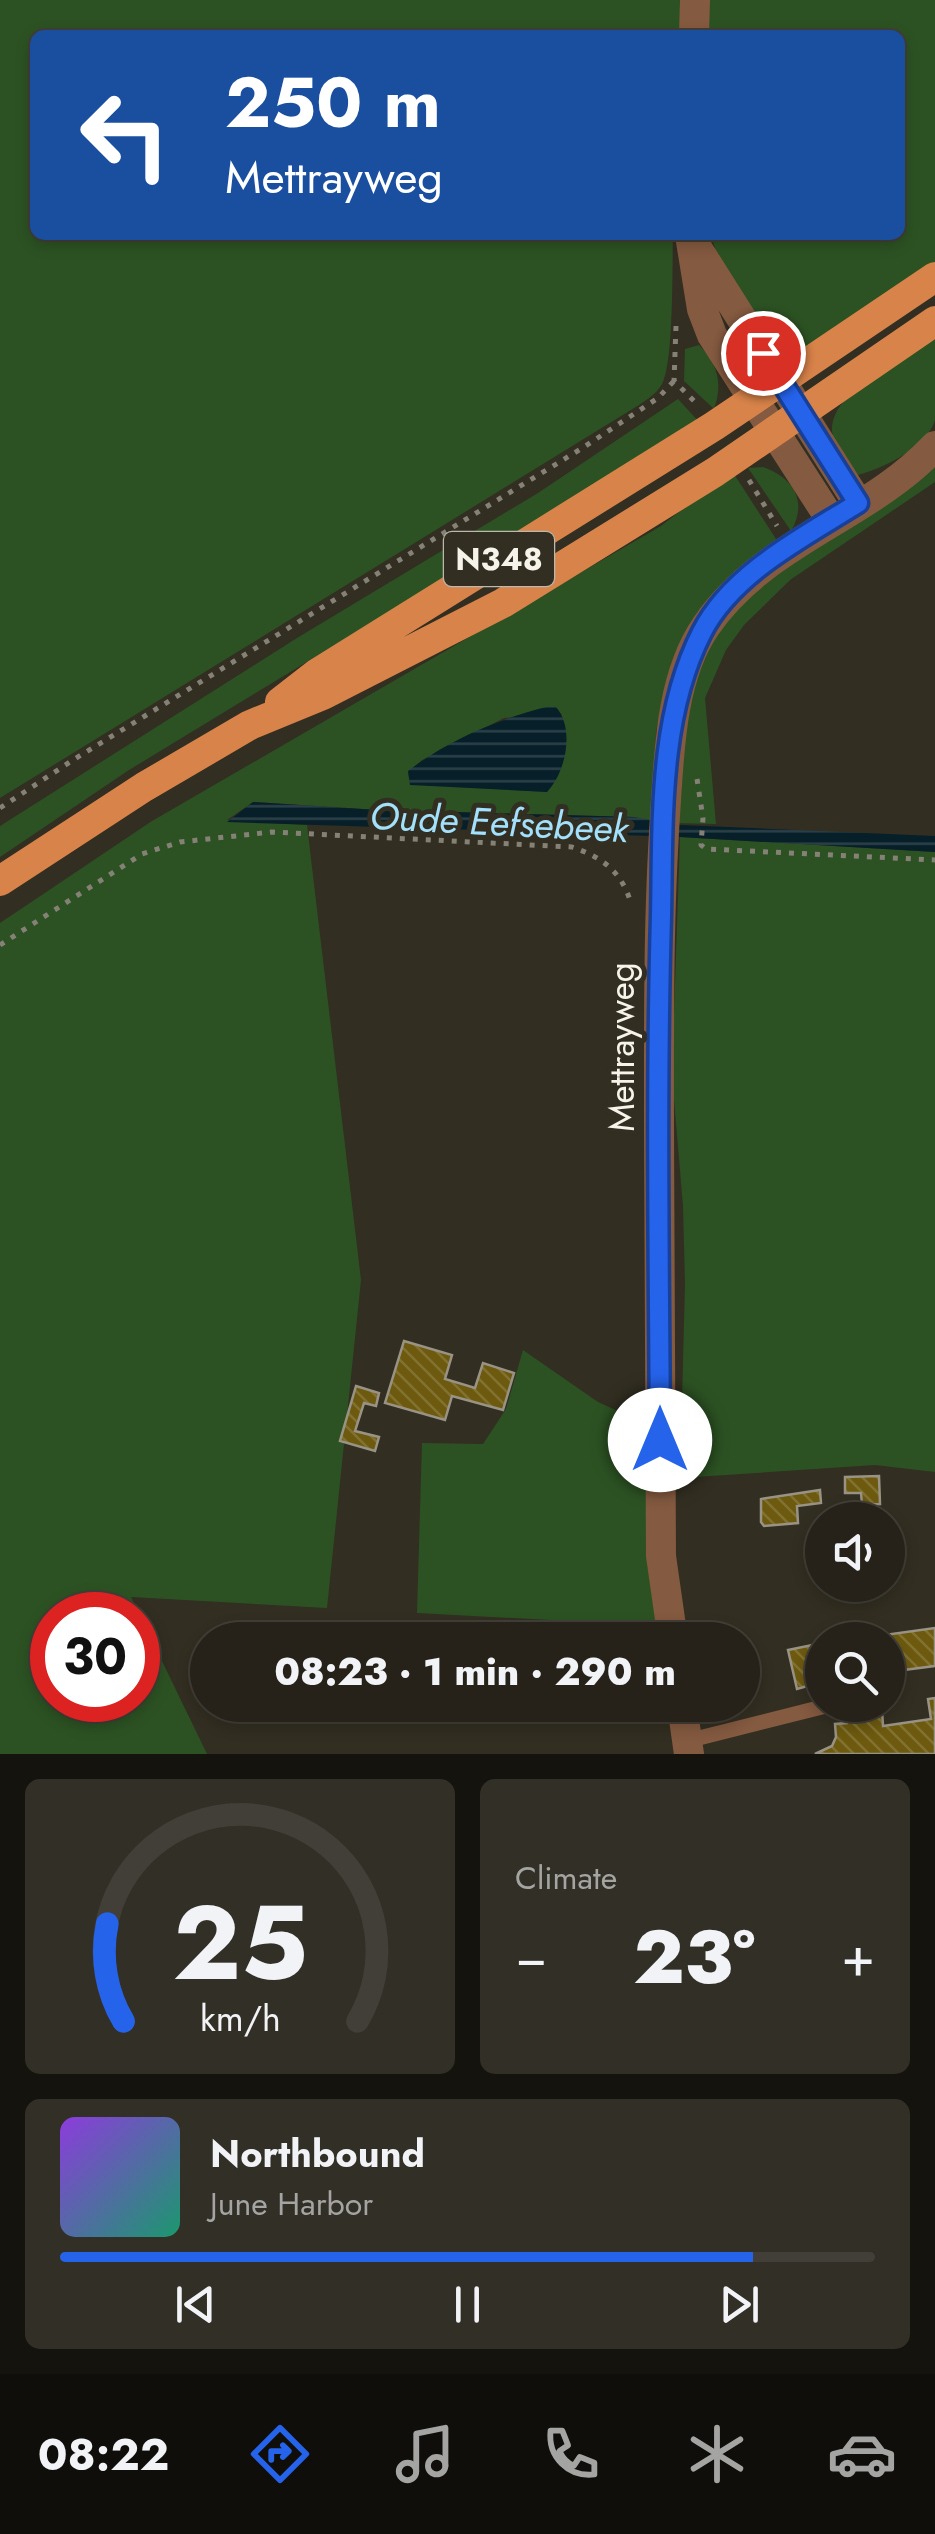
<!DOCTYPE html>
<meta charset="utf-8">
<style>
:root{--surface:#262219;--page:#322f26;--text:#f1f3f6;--muted:#a4a4a2;--line:#423f38;--accent:#2563eb}
body{margin:0;font-family:Jost,sans-serif;background:var(--page);color:var(--text);height:100vh;display:flex;flex-direction:column;font-size:38px;white-space:nowrap}
*{box-sizing:border-box;margin:0}
p{font-size:32px;color:var(--muted)}
.icon{flex:none;width:55px;height:55px;fill:none;stroke:currentColor;stroke-width:2;stroke-linecap:round;stroke-linejoin:round}
.map{position:relative;height:1754px;overflow:hidden}
.sheet{display:flex;flex-direction:column;gap:25px;padding:25px;background:#15130e;flex:1}
.sheet>*{flex:none}
.guide{position:absolute;left:30px;top:30px;width:875px;height:210px;border-radius:15px;box-shadow:0 5px 15px #0003,0 0 0 2px var(--line);background:#1a4fa0;color:#fff;overflow:hidden}
.controls{position:absolute;left:805px;top:1502px;display:grid;gap:20px}
.controls a{display:grid;place-items:center;width:100px;height:100px;border-radius:50%;background:var(--surface);box-shadow:0 5px 15px #0003,0 0 0 2px var(--line);font-size:50px}
.speed{position:absolute;left:30px;top:1592px;display:flex;gap:20px;font-size:50px;font-weight:700;text-align:center}
.speed>*{display:grid;place-content:center;width:130px;height:130px;border-radius:50%;background:var(--surface);box-shadow:0 5px 15px #0003,0 0 0 2px var(--line);line-height:1}
.speed .limit{border:15px solid #d22;background:#fff;color:#111}
.pin{position:absolute;display:grid;place-items:center;width:85px;height:85px;color:#fff;margin:-42px;border:5px solid #fff;border-radius:50%;box-shadow:0 2px 10px #0007}
.me{position:absolute;width:110px;margin:-55px;rotate:0deg;stroke-linejoin:round;filter:drop-shadow(0 0 8px #0008)}
.turn{display:flex;align-items:center;gap:35px;height:210px;padding:0 30px;font-size:45px}
.turn .icon{width:130px;height:130px;stroke-width:2.5}
.turn b{display:block;font-size:70px;line-height:85px}
.big{font-size:75px;font-weight:800;line-height:1.1}
.sheet .widget{flex:1;display:flex;flex-direction:column;justify-content:center;gap:15px;min-width:0;padding:0 35px;border-radius:15px;background:var(--page)}
.sheet .dial{align-items:center;gap:0}
.dial svg{height:260px;overflow:visible;fill:none;stroke:var(--line);stroke-width:7;stroke-linecap:round;text-anchor:middle}
.dial text{fill:var(--text);stroke:none}
.song{display:flex;align-items:center;gap:30px}
.cover{width:120px;height:120px;border-radius:15px;background:linear-gradient(135deg,hsl(270 70% 55%),hsl(160 70% 35%))}
.played{height:10px;border-radius:5px;background:linear-gradient(90deg,var(--accent) 85%,var(--line) 85%)}
.keys{display:flex;justify-content:space-around;direction:ltr}
.heat{display:flex;justify-content:space-between;align-items:center;font-size:55px;direction:ltr}
.sheet .tiles{flex:1;display:grid;gap:25px;grid-template-columns:1fr 1fr}
.widget:last-child{grid-column:span 2}
.trip{position:absolute;left:190px;top:1622px;width:570px;height:100px;border-radius:50px;background:var(--surface);box-shadow:0 5px 15px #0003,0 0 0 2px var(--line);font-weight:800;line-height:100px;text-align:center}
.tabs{display:flex;height:160px;justify-content:space-around;align-items:center;background:#0f0e0a;color:var(--muted)}
.tabs .icon{width:70px;height:70px}
.tabs .current{color:var(--accent)}
.tabs b{font-size:45px;color:var(--text)}
.map>svg:first-child{display:block}
.green{fill:#2c5223;fill-rule:evenodd}
.water{fill:url(#water-rules)}
.building{fill:url(#building-back-hatch);stroke:#989384;stroke-width:2.5}
.lines{fill:none;stroke-linecap:round;stroke-linejoin:round}
.path{stroke:#858176;stroke-width:5;stroke-dasharray:5 8;stroke-linecap:butt}
.lane{stroke:#845a40;stroke-width:15}
.street{stroke:#845a40;stroke-width:30}
.primary{stroke:#d88349;stroke-width:30}
.route-casing{stroke:#184099;stroke-width:25}
.route{stroke:#2563eb;stroke-width:18}
.labels{text-anchor:middle;dominant-baseline:central;stroke-width:10;stroke-linejoin:round;paint-order:stroke}
.shield{fill:#322e21;stroke:#bbb8ae;stroke-width:2.5}
.shield-label{font-size:32px;font-weight:bold;fill:#f6f3eb}
.street-label{font-size:35px;fill:#f6f3eb;stroke:#322e21}
.water-label{font-size:38px;font-style:italic;fill:#a2e0fb;stroke:#322e21}
</style>
<div class="map">
<svg width="935" height="1754" viewBox="0 0 935 1754">
<defs>
<pattern id="water-rules" width="6" height="5" patternUnits="userSpaceOnUse" patternTransform="scale(2.5)"><rect width="6" height="5" fill="#061f29"/><path d="M0 2.5h6" fill="none" stroke="#2b4048"/></pattern>
<pattern id="building-back-hatch" width="6" height="6" patternUnits="userSpaceOnUse" patternTransform="scale(2.5)"><rect width="6" height="6" fill="#6d5a0f"/><path d="M-1 5l2 2M0 0l6 6M5-1l2 2" fill="none" stroke="#827232"/></pattern>
</defs>
<rect width="100%" height="100%" fill="#322e21"/>
<path class="green" d="M0,0H683L681,35H35V235H673C672,266 674,361 662,384C656,394 648,399 639,405L0,798Z
M707,0H935V266L805,349L784,348L773,344L718,258L711,235H900V35H706Z
M935,331C935,350 935,405 935,420C927,448 883,468 858,475C839,449 819,433 843,402Z
M699,345C718,364 723,384 714,409L684,381L685,349Z
M678,399L700,423L129,770L0,857V826L297,638L538,493Z
M935,459V482L790,580L744,625L726,650L705,698L716,824L674,823L688,697L714,638L740,602Z
M763,467C794,478 808,502 791,531L748,468Z
M732,471L776,539L670,671L656,732L653,822L634,817L378,810L253,802L227,820L307,825L361,1280L327,1608L131,1597L207,1754H0V923L152,821L661,526ZM561,713C570,742 563,767 547,792L410,784L408,772L422,760L504,718ZM52,1615H138V1700H52Z
M680,837L935,852V1472L875,1465L680,1478L685,1284L683,1206L672,1075Z
M523,1350L598,1402L657,1429L663,1626L417,1613L422,1443L483,1444L506,1409Z"/>
<path class="water" d="M546,707H556C575,729 566,772 547,792L410,785L408,771C448,740 498,719 546,707Z
M253,802L378,810L634,817L681,825L935,836V852L680,837L227,822Z"/>
<path class="building" d="M404,1341L452,1355L445,1379L475,1388L483,1363L514,1373L503,1410L452,1396L445,1420L385,1403Z
M356,1386L379,1393L376,1406L364,1403L355,1431L379,1437L375,1451L340,1441Z
M879,1476L880,1504L862,1505L861,1493H845V1477Z
M820,1490L821,1503L797,1506L798,1523L764,1526L761,1522V1499Z
M935,1628V1666L888,1672V1640H877V1636Z
M822,1643V1682L797,1689L788,1650Z
M935,1698V1754H815L832,1746L836,1737L835,1724L847,1723L848,1706L882,1709L883,1726L931,1719L928,1699Z"/>
<g class="lines">
<path class="path" d="M676,326L674,381L698,405
M749,480L777,526
M697,779L703,818L701,845L706,849L935,860
M0,808L73,760L584,447L658,398L674,381
M0,945L142,854L180,842L272,832L572,847C601,857 620,870 630,900"/>
<path class="lane" d="M687,1741L830,1705"/>
<path class="street" d="M694,35L695,0
M690,235L702,309L712,335L831,520
M697,248L858,503
M673,1640L661,1556C660,1415 660,1274 659,1133C659,1028 658,922 665,816C669,756 670,678 706,626C764,541 868,518 935,446
M682,1705L689,1754"/>
<path class="primary" d="M280,702L316,674L714,426L935,277
M0,881L144,787L250,725L323,695L503,603L715,472L935,321"/>
</g>
<g class="lines">
<defs>
<path id="route" d="M660,1440C659,1266 656,1091 661,916C663,823 658,718 702,632C732,573 804,537 858,503L763,353"/>
</defs>
<use href="#route" class="route-casing"/>
<use href="#route" class="route"/>
</g>
<g class="labels">
<rect class="shield" x="444" y="532" width="110" height="54" rx="8"/>
<g class="shield-label">
<text x="499" y="559">N348</text>
</g>
<g class="street-label">
<text transform="translate(622 1047) rotate(-90)">Mettrayweg</text>
</g>
<g class="water-label">
<text transform="translate(499 822) rotate(3)">Oude Eefsebeek</text>
</g>
</g>
</svg>
<div class="controls">
<a><svg class="icon" aria-label="sound" viewBox="0 0 24 24"><path d="M4 9h4l5-4v14l-5-4H4zM17 9q2 3 0 6"/></svg></a>
<a><svg class="icon" aria-label="search" viewBox="0 0 24 24"><circle cx="10" cy="10" r="6"/><path d="M15 15l6 6"/></svg></a>
</div>
<div class="speed"><div class="limit">30</div></div>
<div class="pin" style="left:763px;top:353px;background:#d93025"><svg class="icon" aria-label="arrive" viewBox="0 0 24 24"><path d="M6 21V4h12l-3 4 3 4H6"/></svg></div>
<svg class="me" style="left:660px;top:1440px" viewBox="-20 -20 40 40"><circle r="19" fill="#fff"/><path d="M0-13L10 11 0 6-10 11z" fill="#2563eb"/></svg>
<div class="trip">08:23 · 1 min · 290 m</div>
<div class="guide">
<div class="turn"><svg class="icon" aria-label="left" viewBox="0 0 24 24"><path d="M17 20v-9H6M10 6l-5 5 5 5"/></svg><div><b>250 m</b>Mettrayweg</div></div>
</div>
</div>
<section class="sheet">
<div class="tiles">
<div class="widget dial"><svg viewBox="0 0 100 80">
<path d="M14 69A42 42 0 1 1 86 69"/>
<path d="M14 69A42 42 0 0 1 9 39" stroke="#2563eb"/>
<text x="50" y="56" font-size="32" font-weight="700">25</text>
<text x="50" y="72" font-size="11">km/h</text>
</svg></div>
<div class="widget"><p>Climate</p>
<div class="heat"><a>−</a><b class="big">23°</b><a>+</a></div>
</div>
<div class="widget">
<div class="song"><i class="cover"></i><div><b>Northbound</b><p>June Harbor</p></div></div>
<div class="played"></div>
<div class="keys"><svg class="icon" aria-label="previous" viewBox="0 0 24 24"><path d="M18 5L8 12l10 7zM5 5v14"/></svg><svg class="icon" aria-label="pause" viewBox="0 0 24 24"><path d="M8 5v14M16 5v14"/></svg><svg class="icon" aria-label="next" viewBox="0 0 24 24"><path d="M6 5l10 7-10 7zM19 5v14"/></svg></div>
</div>
</div>
</section>
<nav class="tabs">
<b>08:22</b>
<svg class="icon current" aria-label="directions" viewBox="0 0 24 24"><path d="M12 3l9 9-9 9-9-9zM9 14v-3h6M13 9l2 2-2 2"/></svg>
<svg class="icon" aria-label="music" viewBox="0 0 24 24"><path d="M9 18V5l10-2v13"/><circle cx="6" cy="18" r="3"/><circle cx="16" cy="16" r="3"/></svg>
<svg class="icon" aria-label="phone" viewBox="0 0 24 24"><path d="M5 4h4l2 5-3 2q2 4 5 5l2-3 5 2v4C11 20 4 13 5 4z"/></svg>
<svg class="icon" aria-label="climate" viewBox="0 0 24 24"><path d="M12 3v18M4 7l16 10M4 17L20 7"/></svg>
<svg class="icon" aria-label="car" viewBox="0 0 24 24"><path d="M5 17H2v-5l4-1 3-4h7l3 4 3 1v5h-3M9 17h6M6 11h13"/><circle cx="7" cy="17" r="2"/><circle cx="17" cy="17" r="2"/></svg>
</nav>
